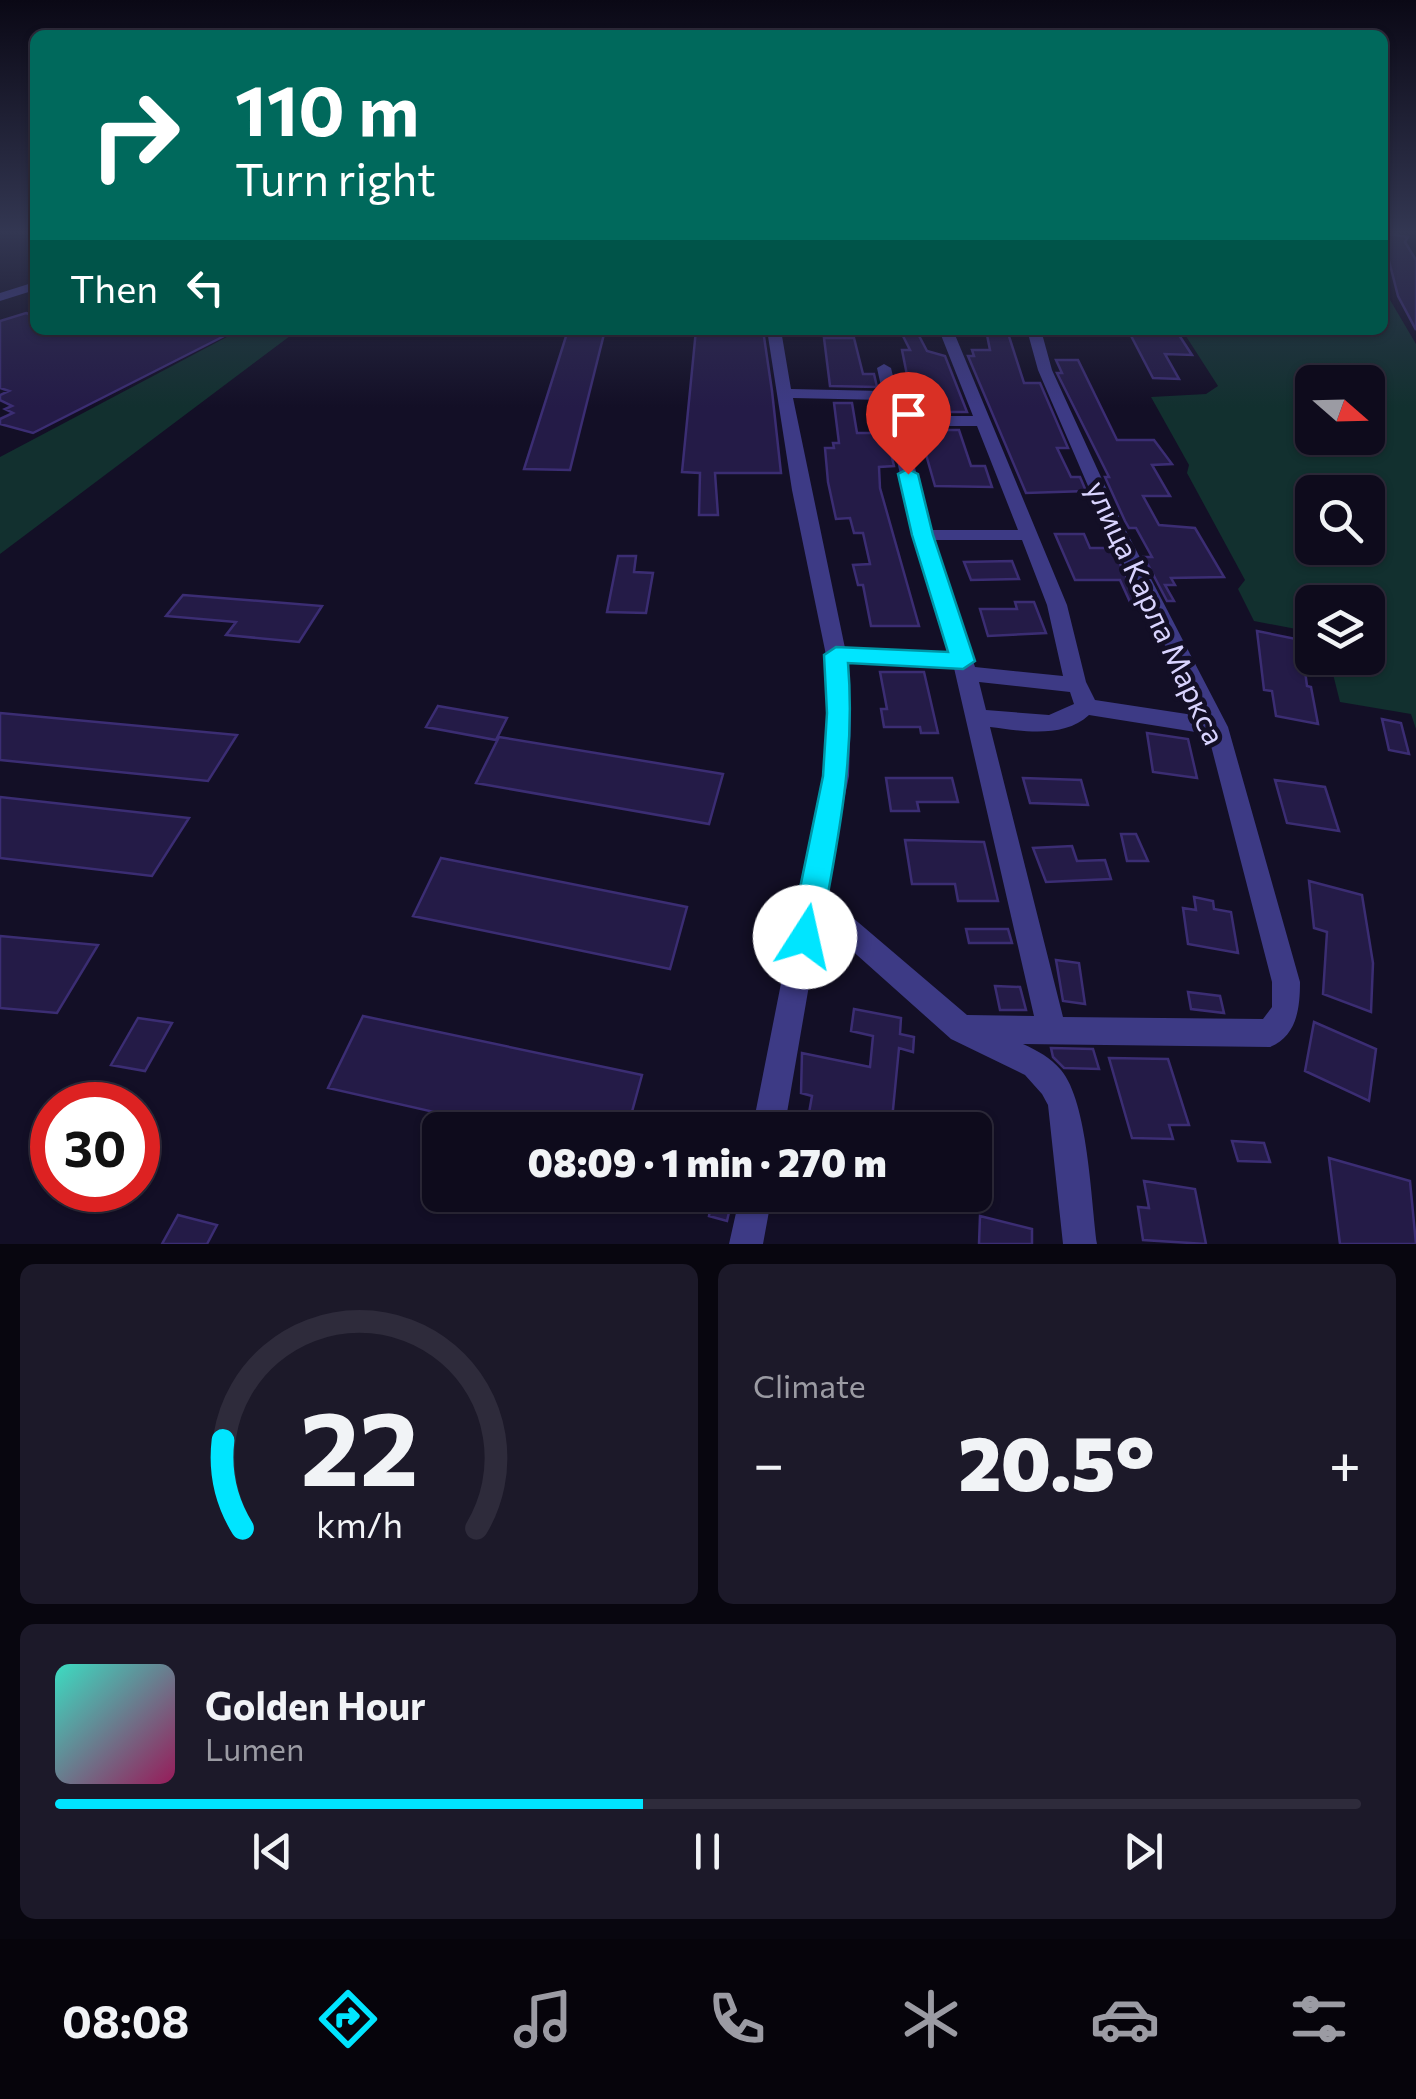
<!DOCTYPE html>
<meta charset="utf-8">
<style>
:root{--surface:#0e0b1c;--page:#1c1929;--text:#f1f3f6;--muted:#9b9ba3;--line:#2e2b3b;--accent:#00e5ff}
body{margin:0;font-family:Commissioner,sans-serif;background:var(--page);color:var(--text);height:100vh;display:flex;flex-direction:column;font-size:38px;white-space:nowrap}
*{box-sizing:border-box;margin:0}
p{font-size:32px;color:var(--muted)}
.icon{flex:none;width:55px;height:55px;fill:none;stroke:currentColor;stroke-width:2;stroke-linecap:round;stroke-linejoin:round}
.map{position:relative;height:1244px;overflow:hidden}
.side{display:flex;flex-direction:column;gap:20px;padding:20px;background:#08060f;flex:1}
.side>*{flex:none}
.banner{position:absolute;left:30px;top:30px;width:1358px;height:305px;border-radius:15px;box-shadow:0 2px 8px #0004,0 0 0 2px var(--line);background:#00695c;color:#fff;overflow:hidden}
.needle{width:65px;rotate:110deg}
.buttons{position:absolute;left:1295px;top:365px;display:grid;gap:20px}
.buttons a{display:grid;place-items:center;width:90px;height:90px;border-radius:15px;background:var(--surface);box-shadow:0 2px 8px #0004,0 0 0 2px var(--line);font-size:50px}
.speed{position:absolute;left:30px;top:1082px;display:flex;gap:20px;font-size:50px;font-weight:700;text-align:center}
.speed>*{display:grid;place-content:center;width:130px;height:130px;border-radius:50%;background:var(--surface);box-shadow:0 2px 8px #0004,0 0 0 2px var(--line);line-height:1}
.speed .limit{border:15px solid #d22;background:#fff;color:#111}
.pin{position:absolute;display:grid;place-items:center;width:85px;height:85px;color:#fff;margin:-102px -42px;border-radius:50% 50% 50% 0;rotate:-45deg;box-shadow:0 0 10px #0007}
.pin .icon{rotate:45deg}
.me{position:absolute;width:110px;margin:-55px;rotate:10deg;stroke-linejoin:round;filter:drop-shadow(0 0 8px #0008)}
.turn{display:flex;align-items:center;gap:35px;height:210px;padding:0 40px;font-size:45px}
.turn .icon{width:130px;height:130px;stroke-width:2.5}
.turn b{display:block;font-size:70px;line-height:85px}
.then{display:flex;align-items:center;height:95px;padding:0 40px;background:#0003;gap:20px;font-size:38px}
.big{font-size:75px;font-weight:800;line-height:1.1}
.side .widget{flex:1;display:flex;flex-direction:column;justify-content:center;gap:15px;min-width:0;padding:0 35px;border-radius:15px;background:var(--page)}
.side .dial{align-items:center;gap:0}
.dial svg{height:260px;overflow:visible;fill:none;stroke:var(--line);stroke-width:7;stroke-linecap:round;text-anchor:middle}
.dial text{fill:var(--text);stroke:none}
.song{display:flex;align-items:center;gap:30px}
.cover{width:120px;height:120px;border-radius:15px;background:linear-gradient(135deg,hsl(170 70% 55%),hsl(330 70% 35%))}
.played{height:10px;border-radius:5px;background:linear-gradient(90deg,var(--accent) 45%,var(--line) 45%)}
.keys{display:flex;justify-content:space-around;direction:ltr}
.heat{display:flex;justify-content:space-between;align-items:center;font-size:55px;direction:ltr}
.side .tiles{flex:1;display:grid;gap:20px;grid-template-columns:1fr 1fr}
.widget:last-child{grid-column:span 2}
.trip{position:absolute;left:422px;top:1112px;width:570px;height:100px;border-radius:15px;background:var(--surface);box-shadow:0 2px 8px #0004,0 0 0 2px var(--line);font-weight:800;line-height:100px;text-align:center}
.menu{display:flex;height:160px;justify-content:space-around;align-items:center;background:#06040b;color:var(--muted)}
.menu .icon{width:70px;height:70px}
.menu .on{color:var(--accent)}
.menu b{font-size:45px;color:var(--text)}
.map>svg:first-child{display:block}
.green{fill:#12302f;fill-rule:evenodd}
.building{fill:#241b47;stroke:#3b2d73;stroke-width:2.5}
.lines{fill:none;stroke-linecap:round;stroke-linejoin:round}
.minor{fill:#3d3a85;fill-rule:evenodd}
.route{fill:#00e5ff;stroke:#0095a6;stroke-width:2.5}
.labels{text-anchor:middle;dominant-baseline:central;stroke-width:9;stroke-linejoin:round;paint-order:stroke}
.street-label{font-size:30px;fill:#d9d4ff;stroke:#130f26}
</style>
<div class="map">
<svg width="1416" height="1244" viewBox="0 0 1416 1244">
<rect width="100%" height="100%" fill="#130f26"/>
<path class="green" d="M1383,288L1416,344V729L1411,714L1340,702L1329,658H1368V602H1312V632L1254,621L1238,589L1245,580L1187,473L1189,465L1151,397L1206,394L1218,386L1182,330H1382ZM1368,382V438H1312V382ZM1312,492H1368V548H1312Z
M240,330H298L0,554V457Z"/>
<path class="building" d="M1382,233L1408,237L1405,242L1416,260V330L1398,296L1389,261L1382,255Z
M26,313L35,316V330H236L33,433L0,424V419L13,413L5,409L12,406L0,400V395L9,391L0,388V321Z
M568,330H605L570,470L524,469Z
M696,330H763L772,391L781,473H715L718,515H699L700,473L682,472Z
M900,330H916L927,351L945,356L967,412H906L896,375H907L902,350H910Z
M986,330H1007L1024,383H1040L1068,448H1057L1071,477H1080L1086,491L1026,493L968,356H974L972,350H990Z
M1128,330L1179,335L1192,355L1165,354L1179,379L1153,378Z
M824,338H854L863,374H874L877,387L830,386Z
M1056,360H1078L1117,440H1154L1172,464L1152,465L1170,496H1143L1159,525L1195,528L1224,577L1171,578L1175,585H1165L1174,601H1167L1144,557H1152L1136,528H1129L1125,521L1105,477H1109L1057,373H1062Z
M834,403H852L857,433H886L894,466L879,467L880,488L919,626H871L863,585H858L853,565L870,564L863,533H854L850,518L836,519L828,482L825,448H834L833,443H839Z
M919,430H959L971,466H985L992,487L935,486Z
M1055,534H1084L1090,548H1112L1139,602H1130L1120,580H1075Z
M618,556H636L634,572L653,573L646,613L607,612Z
M1012,561L1019,579L971,580L964,562Z
M183,595L322,606L299,642L226,635L236,622L166,616Z
M1015,602H1034L1046,633L988,636L980,609H1017Z
M1257,631L1301,640L1307,686L1311,687L1318,724L1276,716L1272,691L1264,690Z
M880,672H924L938,733H921L920,727H884L881,709H887Z
M438,706L507,718L496,740L426,727Z
M0,713L237,735L208,781L0,760Z
M1382,719L1401,723L1409,754L1389,750Z
M1147,733L1188,739L1197,778L1153,772Z
M499,737L723,774L709,824L476,783Z
M886,778H952L958,802H917L919,811H891Z
M1023,778L1081,780L1088,805L1030,803Z
M1275,780L1325,787L1339,831L1287,823Z
M0,797L189,818L152,876L0,858Z
M1121,834H1136L1148,861H1127Z
M905,840L984,842L998,901H958L955,884H912Z
M1072,846L1077,861L1105,860L1111,879L1046,882L1033,848Z
M441,858L687,907L670,969L413,916Z
M1309,881L1362,895L1373,963L1371,1012L1323,994L1327,932L1314,928Z
M1194,897L1213,901L1214,909L1231,912L1238,953L1188,944L1183,908L1196,910Z
M966,929H1008L1012,943H969Z
M0,936L98,945L57,1013L0,1008Z
M1056,960L1079,963L1085,1004L1063,1001Z
M995,986L1020,987L1026,1010H1000Z
M1188,992L1220,996L1224,1013L1191,1009Z
M854,1009L901,1018L900,1034L914,1037L913,1052L899,1048L891,1130L809,1113L812,1096L801,1093L802,1053L870,1067L873,1036L851,1031Z
M363,1016L642,1075L627,1130H513L328,1088Z
M138,1018L172,1023L145,1071L111,1065Z
M1314,1022L1376,1049L1369,1101L1305,1071Z
M1051,1048L1093,1049L1099,1069L1064,1068L1053,1057Z
M1109,1058L1168,1059L1189,1125H1169L1173,1139L1132,1138Z
M1232,1141L1264,1143L1270,1162L1238,1161Z
M1329,1158L1410,1181L1416,1244H1340Z
M1144,1181L1195,1189L1206,1244L1143,1240L1138,1207L1149,1208Z
M713,1195H733L727,1221L709,1216Z
M178,1215L217,1225L207,1244H162Z
M980,1216L1032,1229V1244H979Z"/>
<g class="lines">
<path class="minor" d="M35,282V290L0,301V293Z
M767,330H781L791,389L882,391L877,368L884,364L891,368L903,416H973L939,330H953L1067,605L1086,682L1095,700L1200,716L1104,523L1038,370L1027,330H1041L1052,370L1122,523L1228,727L1300,982C1300,1008 1297,1036 1270,1047L1023,1044C1038,1051 1050,1057 1061,1070C1088,1102 1091,1200 1097,1244H1063L1048,1105L1042,1094L1025,1075L951,1039L820,922L784,1130H752L810,837L825,776L829,713L826,655L792,490ZM793,398L884,400L913,535L950,653L845,648ZM905,426H977L1018,530H930ZM933,540H1022L1047,605L1063,676L975,667ZM847,663L954,668L1034,1016L967,1015L825,894L849,776L851,713ZM979,682L1070,692L1074,704L1049,715L986,710ZM1089,715L1208,734L1272,982V1007L1263,1019L1063,1017L990,727C1022,731 1063,739 1089,715Z
M740,1195H772L763,1244H729Z"/>
</g>
<linearGradient id="sky" x2="0" y2="1"><stop stop-color="#0a0815"/><stop offset="0.57" stop-color="#333752"/><stop offset="1" stop-color="#333752" stop-opacity="0"/></linearGradient>
<rect width="1416" height="407" fill="url(#sky)"/>
<path class="route" d="M908,469L918,474L933,535L975,661L963,669L848,663C856,759 837,843 820,937L816,947L805,951L794,947L790,937L823,776L827,713L824,655L836,647L948,652L912,535L898,474Z"/>
<g class="labels">
<g class="street-label">
<text transform="translate(1157 612) rotate(65)">улица Карла Маркса</text>
</g>
</g>
</svg>
<div class="buttons">
<a><svg class="needle" viewBox="-14 -14 28 28"><path d="M0-13l5 13h-10z" fill="#e53935"/><path d="M0 13l5-13h-10z" fill="#9b9ba3"/></svg></a>
<a><svg class="icon" aria-label="search" viewBox="0 0 24 24"><circle cx="10" cy="10" r="6"/><path d="M15 15l6 6"/></svg></a>
<a><svg class="icon" aria-label="layers" viewBox="0 0 24 24"><path d="M12 4l9 5-9 5-9-5zM3 14l9 5 9-5"/></svg></a>
</div>
<div class="speed"><div class="limit">30</div></div>
<div class="pin" style="left:908px;top:474px;background:#d93025"><svg class="icon" aria-label="arrive" viewBox="0 0 24 24"><path d="M6 21V4h12l-3 4 3 4H6"/></svg></div>
<svg class="me" style="left:805px;top:937px" viewBox="-20 -20 40 40"><circle r="19" fill="#fff"/><path d="M0-13L10 11 0 6-10 11z" fill="#00e5ff"/></svg>
<div class="trip">08:09 · 1 min · 270 m</div>
<div class="banner">
<div class="turn"><svg class="icon" aria-label="right" viewBox="0 0 24 24"><path d="M7 20v-9h11M14 6l5 5-5 5"/></svg><div><b>110 m</b>Turn right</div></div>
<div class="then">Then<svg class="icon" aria-label="left" viewBox="0 0 24 24"><path d="M17 20v-9H6M10 6l-5 5 5 5"/></svg></div>
</div>
</div>
<section class="side">
<div class="tiles">
<div class="widget dial"><svg viewBox="0 0 100 80">
<path d="M14 69A42 42 0 1 1 86 69"/>
<path d="M14 69A42 42 0 0 1 8 42" stroke="#00e5ff"/>
<text x="50" y="56" font-size="32" font-weight="700">22</text>
<text x="50" y="72" font-size="11">km/h</text>
</svg></div>
<div class="widget"><p>Climate</p>
<div class="heat"><a>−</a><b class="big">20.5°</b><a>+</a></div>
</div>
<div class="widget">
<div class="song"><i class="cover"></i><div><b>Golden Hour</b><p>Lumen</p></div></div>
<div class="played"></div>
<div class="keys"><svg class="icon" aria-label="previous" viewBox="0 0 24 24"><path d="M18 5L8 12l10 7zM5 5v14"/></svg><svg class="icon" aria-label="pause" viewBox="0 0 24 24"><path d="M8 5v14M16 5v14"/></svg><svg class="icon" aria-label="next" viewBox="0 0 24 24"><path d="M6 5l10 7-10 7zM19 5v14"/></svg></div>
</div>
</div>
</section>
<nav class="menu">
<b>08:08</b>
<svg class="icon on" aria-label="directions" viewBox="0 0 24 24"><path d="M12 3l9 9-9 9-9-9zM9 14v-3h6M13 9l2 2-2 2"/></svg>
<svg class="icon" aria-label="music" viewBox="0 0 24 24"><path d="M9 18V5l10-2v13"/><circle cx="6" cy="18" r="3"/><circle cx="16" cy="16" r="3"/></svg>
<svg class="icon" aria-label="phone" viewBox="0 0 24 24"><path d="M5 4h4l2 5-3 2q2 4 5 5l2-3 5 2v4C11 20 4 13 5 4z"/></svg>
<svg class="icon" aria-label="climate" viewBox="0 0 24 24"><path d="M12 3v18M4 7l16 10M4 17L20 7"/></svg>
<svg class="icon" aria-label="car" viewBox="0 0 24 24"><path d="M5 17H2v-5l4-1 3-4h7l3 4 3 1v5h-3M9 17h6M6 11h13"/><circle cx="7" cy="17" r="2"/><circle cx="17" cy="17" r="2"/></svg>
<svg class="icon" aria-label="filters" viewBox="0 0 24 24"><path d="M4 7h16M4 17h16"/><circle cx="9" cy="7" r="2"/><circle cx="15" cy="17" r="2"/></svg>
</nav>
